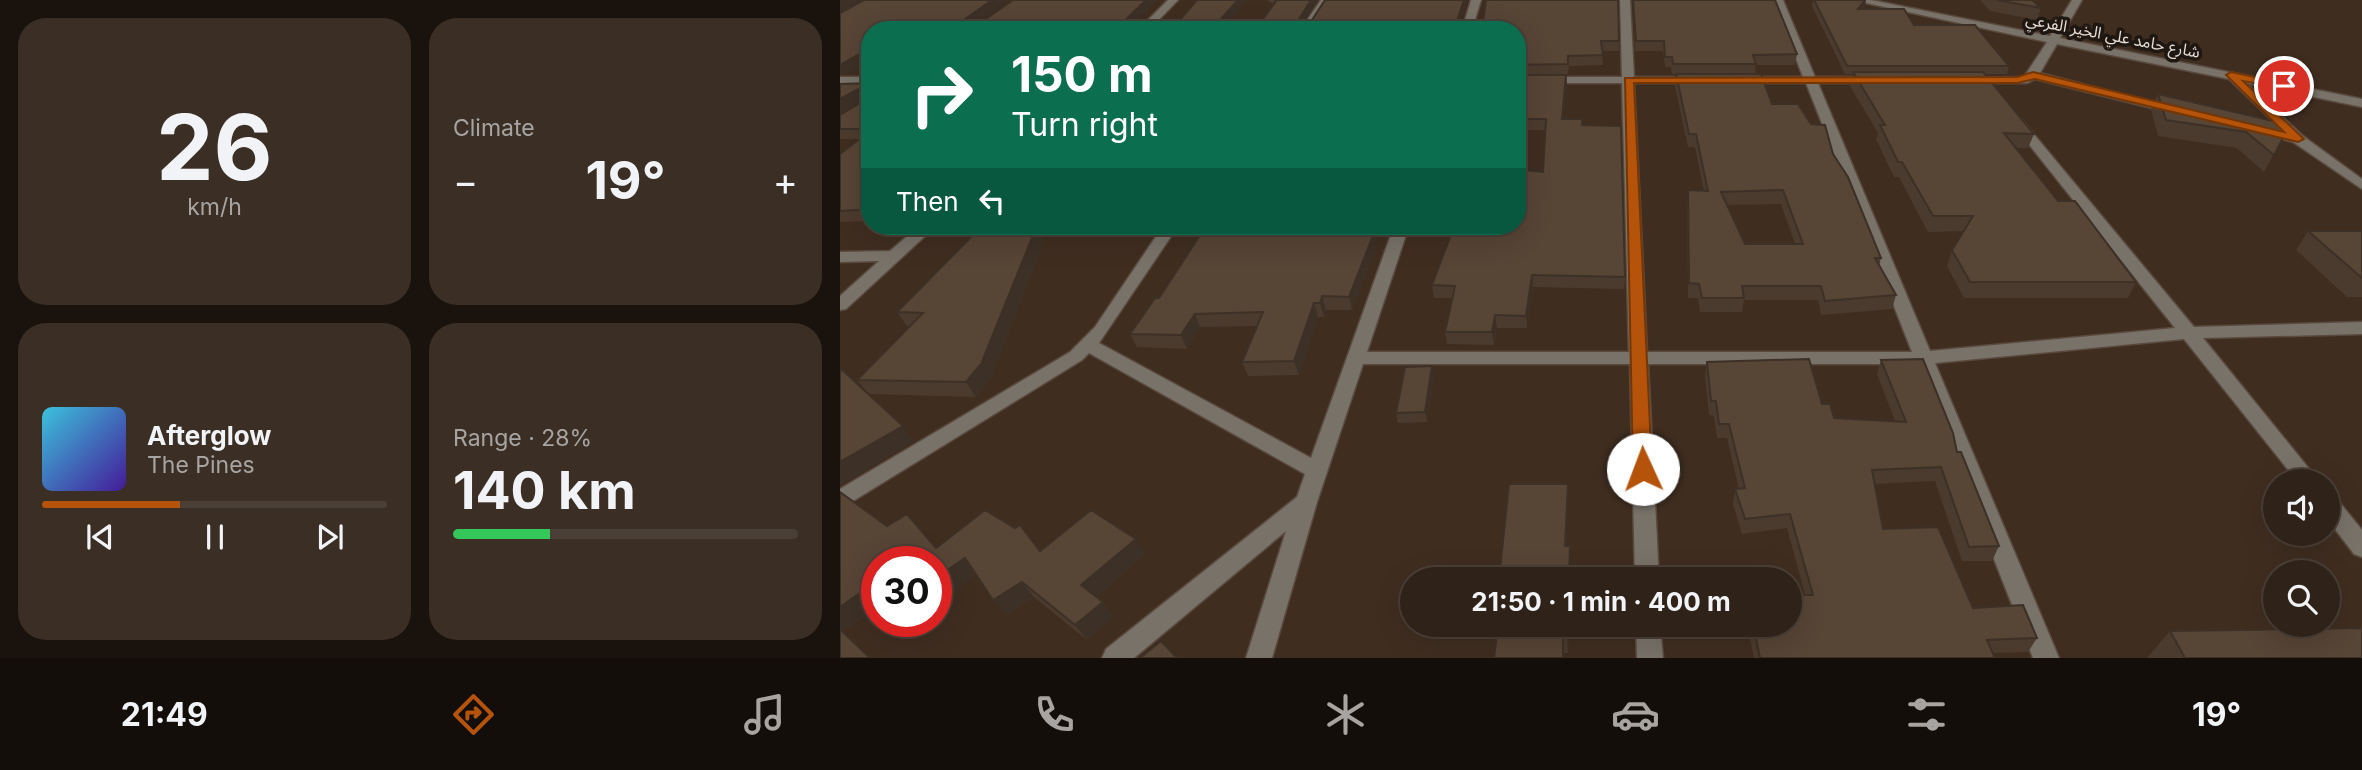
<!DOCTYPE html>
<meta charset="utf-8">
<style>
:root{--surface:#2f2218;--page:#3b2f25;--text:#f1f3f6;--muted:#a7a4a2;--line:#4a3f37;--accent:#b45309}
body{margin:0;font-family:Inter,"Noto Sans Arabic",sans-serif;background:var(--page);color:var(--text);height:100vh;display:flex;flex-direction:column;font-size:26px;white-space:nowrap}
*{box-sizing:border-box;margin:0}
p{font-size:23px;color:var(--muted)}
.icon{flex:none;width:38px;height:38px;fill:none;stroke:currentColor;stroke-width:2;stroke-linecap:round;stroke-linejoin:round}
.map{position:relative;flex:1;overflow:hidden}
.details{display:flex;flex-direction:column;gap:18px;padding:18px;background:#1a130d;width:840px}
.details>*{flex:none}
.top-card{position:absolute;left:21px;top:21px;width:665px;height:214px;border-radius:28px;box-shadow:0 7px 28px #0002,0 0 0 2px var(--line);background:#0b6e4f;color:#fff;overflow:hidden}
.controls{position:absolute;left:1423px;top:469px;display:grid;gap:14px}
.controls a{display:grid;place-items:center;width:77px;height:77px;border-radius:50%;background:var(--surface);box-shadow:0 7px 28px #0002,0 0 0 2px var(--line);font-size:35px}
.speed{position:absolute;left:21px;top:546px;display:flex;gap:14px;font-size:35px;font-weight:700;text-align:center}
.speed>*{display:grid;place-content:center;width:91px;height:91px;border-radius:50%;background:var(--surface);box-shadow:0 7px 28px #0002,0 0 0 2px var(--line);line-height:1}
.speed .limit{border:10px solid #d22;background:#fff;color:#111}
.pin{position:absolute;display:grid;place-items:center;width:60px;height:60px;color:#fff;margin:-30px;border:4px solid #fff;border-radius:50%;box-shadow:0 2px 7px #0007}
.me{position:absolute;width:77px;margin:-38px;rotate:358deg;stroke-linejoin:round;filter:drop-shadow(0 0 5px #0008)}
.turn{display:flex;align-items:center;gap:24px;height:147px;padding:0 35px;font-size:32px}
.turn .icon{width:91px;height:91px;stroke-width:2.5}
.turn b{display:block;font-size:49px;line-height:60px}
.then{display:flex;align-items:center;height:66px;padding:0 35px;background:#0003;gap:14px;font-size:26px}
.big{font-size:52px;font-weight:700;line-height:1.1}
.details .tile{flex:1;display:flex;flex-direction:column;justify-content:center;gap:10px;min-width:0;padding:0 24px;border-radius:28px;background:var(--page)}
.details .dial{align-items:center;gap:0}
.dial b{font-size:91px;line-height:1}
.song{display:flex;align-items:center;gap:21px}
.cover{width:84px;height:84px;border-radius:10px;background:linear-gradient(135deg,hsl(190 70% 55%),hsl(260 70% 35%))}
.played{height:7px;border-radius:4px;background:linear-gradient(90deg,var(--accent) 40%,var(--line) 40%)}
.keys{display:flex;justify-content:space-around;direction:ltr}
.heat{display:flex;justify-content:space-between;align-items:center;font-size:38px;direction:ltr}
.charge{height:10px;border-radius:5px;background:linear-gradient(90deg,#34c759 28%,var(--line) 0)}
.details .tiles{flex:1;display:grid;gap:18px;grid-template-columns:repeat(2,1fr)}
.trip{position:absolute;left:560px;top:567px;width:402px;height:70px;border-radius:35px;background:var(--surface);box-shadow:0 7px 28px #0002,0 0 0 2px var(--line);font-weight:700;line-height:70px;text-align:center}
.menu{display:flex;height:112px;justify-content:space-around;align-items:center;background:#130e0a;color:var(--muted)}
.menu .icon{width:49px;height:49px}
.menu .on{color:var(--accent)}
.menu b{font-size:32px;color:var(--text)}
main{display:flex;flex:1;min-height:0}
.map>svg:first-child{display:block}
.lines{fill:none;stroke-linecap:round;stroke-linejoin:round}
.minor-casing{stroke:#5a493d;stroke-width:3}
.minor{fill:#787269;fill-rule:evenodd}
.wall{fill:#4b3b2e;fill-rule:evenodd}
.shaded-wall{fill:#3d3026}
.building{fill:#574536;stroke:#3d3026;stroke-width:2;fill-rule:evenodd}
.route{fill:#b45309;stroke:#753606;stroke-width:2}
.labels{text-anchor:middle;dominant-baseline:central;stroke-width:7;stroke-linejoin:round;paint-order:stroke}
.far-street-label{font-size:16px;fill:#e8ddd4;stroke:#1f1711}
</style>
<main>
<section class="details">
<div class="tiles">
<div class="tile dial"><b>26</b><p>km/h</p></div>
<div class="tile"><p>Climate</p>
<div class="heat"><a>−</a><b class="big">19°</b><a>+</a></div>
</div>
<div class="tile">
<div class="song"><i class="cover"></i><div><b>Afterglow</b><p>The Pines</p></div></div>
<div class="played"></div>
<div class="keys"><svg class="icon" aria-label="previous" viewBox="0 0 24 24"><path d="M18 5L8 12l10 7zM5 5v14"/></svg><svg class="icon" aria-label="pause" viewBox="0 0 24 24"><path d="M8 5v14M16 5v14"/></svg><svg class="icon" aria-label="next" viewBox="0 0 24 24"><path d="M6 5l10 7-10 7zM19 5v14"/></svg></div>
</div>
<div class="tile"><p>Range · 28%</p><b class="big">140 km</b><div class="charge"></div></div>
</div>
</section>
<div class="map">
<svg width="1522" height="658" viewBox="0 0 1522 658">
<rect width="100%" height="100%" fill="#3f2d20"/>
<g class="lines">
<defs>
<path id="minor" d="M328,0H338L309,30H298Z
M481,0H491L470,30H460Z
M631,0H641L632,30H622Z
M780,0H790L794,77H859L865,80L859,83H794L807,352H1072L966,83H901L895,80L901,77H963L933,0H943L975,77H1034L1040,80L1034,83H978L1090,351L1335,328L1172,123L1182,120L1354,327L1522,322V334L1363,338L1479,481H1457L1344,339L1095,363L1219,658H1193L1077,364H808L819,579H795L790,364H523L477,502L432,658H406L446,531L294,658H262L266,649L457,497L465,474L249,353L242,360L0,509V489L230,352L255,327L323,226H338L259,343L471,458L554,226H569L527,352H789L782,83H677V77H782Z
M1012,0H1031L1210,36L1232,0H1242L1220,38L1522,99V107L1406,83L1463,136L1522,179V189L1453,142L1417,133L1415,130L1421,126L1443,131L1389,79L1217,44L1200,73L1342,110L1336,114L1195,79L1187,83H1125L1119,80L1121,78L1184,77L1207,42Z
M0,77H30V83H0Z
M79,226H96L6,309L0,310V296L39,261L0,262V252L50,251Z
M1488,495L1496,498L1522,530V557L1514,554L1488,520Z
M796,625H820L823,658H797Z"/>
</defs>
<use href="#minor" class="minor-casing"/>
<use href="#minor" class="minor"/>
</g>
<path class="wall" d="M427,0H478L463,24L627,0L617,30H414L433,4Z
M778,0L779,51H762L763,65L729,66L728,74L679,75H726L727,86L723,119L742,125L785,277L784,289L693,287L687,328H657L654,345L607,344L605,332L612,298H594L592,285L609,240L608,232L703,172L706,130H677V30Z
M793,0H935L957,54L955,65H916L915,74L932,104L971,124L993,154L1041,258L1039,266L1056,295L1052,309L981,315L978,300H904L902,312H860L858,298H848L847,203L848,190L864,191L855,147H848L835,86L836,74H832L831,67H825L823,51H795ZM941,204L955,244H905L887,205Z
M973,0L1025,6L1023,9L1074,25L1169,66L1167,74H1145L1194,134L1188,148H1175L1218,201L1296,282L1288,298H1124L1107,266L1112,250L1124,231L1088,232L1059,177H1054L1036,139L1038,133L1010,86L1013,74H1005L972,6Z
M1140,0H1192L1201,8L1197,20L1150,11Z
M30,83V221L0,222V154L19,139H0V115L25,100V98L0,113V84Z
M1318,94L1450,125L1424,172L1397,148L1318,136L1311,110Z
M366,226H536L534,233L537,246L512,310H486L484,317H478L459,375L408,376L402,362L418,326L360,327L347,349L297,347L290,334L319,298Z
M1468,231L1522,232V297H1507L1456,250Z
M199,232L204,241L151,378L136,397L29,394L17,380L70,326H67L57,312Z
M1041,360L1117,452L1159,546L1152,561H1122L1095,481L1034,484L1043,529L1133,608L1197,638L1188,652L1152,653L1154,658H914L907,625H950L960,595H965L947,528L902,534L893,504L895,489H899L887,438H877L874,416L869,415L865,376L867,362L982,404L994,418L1055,421L1037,374Z
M594,376L587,422L558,423L556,413Z
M0,492L47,526L96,548L305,554L256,597L263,602L273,617L247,640L194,597L166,615L136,575L96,603V562H37V607L3,631L17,643L0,658Z
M655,625H729L728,653L656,648L654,635Z
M1330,631L1522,658H1307Z"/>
<path class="shaded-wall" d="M1,0H22L0,12V1Z
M152,0H168L129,28L125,23V19Z
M306,0H317L287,30H275Z
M398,0H408L380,30H371Z
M471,0H478L460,30L456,24Z
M624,0H627L617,30H614Z
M1025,0H1026L1025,6L1016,16L1018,9Z
M30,48V61L7,74L0,75V65Z
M726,75L727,86L722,130V119Z
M24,86L30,96L0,113V99Z
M186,226H204L199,232L204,241L151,378L136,397L126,382Z
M529,226H536L532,239L534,233L537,246L512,310L509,297Z
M692,275L693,287L687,328L686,316Z
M482,296L486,310L484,317L480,303Z
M474,303L478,317L459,375L454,361Z
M355,314L360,327L347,349L341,335Z
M655,315L657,328L654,345L652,332Z
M592,366L594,376L587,422L585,412Z
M63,426L75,441L0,486V462Z
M728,484L729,503L726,564L725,546Z
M296,539L305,554L252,600L241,585Z
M125,558L138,574L96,603V578Z
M37,581V607L3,631L32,658H30L0,631V607Z
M182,582L194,597L166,615L153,600Z
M263,602L273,617L247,640L235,625Z
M727,625H729L728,653L727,636Z"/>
<path class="building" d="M24,0H152L125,19V23H140L173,0H306L275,30H30V48L0,65V13Z
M357,0H398L371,30H331Z
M435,0H471L456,24L470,23L485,0H624L614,30H415L436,1Z
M646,0H778L779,41H761L763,55L728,56V64L677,65V30H642Z
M793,0H935L957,54L913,55L916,64H833L832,57H825L824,41H796Z
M974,0H1025L1018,9H1064L1074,25H1135L1169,66H1007Z
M1157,0H1192L1201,8Z
M1013,72H1143L1194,134L1164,133L1218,201H1235L1296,282H1130L1112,250L1133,216H1093L1062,162H1058L1040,125H1045Z
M836,74H921L932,104H958L971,124L985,125L993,154L1008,177L1041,258H1035L1056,295L985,301L981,286H902L904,298H862L859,284L849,283L848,190L868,191L856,134H849ZM943,190L963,244H905L881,192Z
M677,75H726L722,119H742V125L781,126L785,277L692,275L686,316L655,315L652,332H605L615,286L592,285L612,232H608L610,226H677V170H683L703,172L706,119H677Z
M30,83V129H0V115L25,100L24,86L0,99V84Z
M1318,94L1450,125L1434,155L1406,132L1326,120Z
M30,131V209L0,211V154Z
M142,226H186L184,228H196L141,364L126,382L17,380L83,313L57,312Z
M366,226H529L527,233H534L509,297L482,296L480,303H474L454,361L402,362L423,312L355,314L341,335L290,334L315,298H319Z
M1468,231H1521L1522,232V278Z
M969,359L982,404H990L994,418L1066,422L1041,360L1083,359L1113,433L1117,452H1121L1159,546L1129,547L1101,467L1032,470L1043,529L1098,527L1133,608L1183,605L1197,638L1147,640L1155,658H920L913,625H950V605L962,604L960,595H973L950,514L905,519L895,489L905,488L889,424H879L876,401H871L867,362Z
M592,366L585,412L556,413L565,367Z
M0,368L63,426L0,462Z
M669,484H728L725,546H730L729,579H659Z
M0,492L47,526L67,514L96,548L145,510L175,528L180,525L200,551L251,510L296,539L241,585L263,602L235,625L182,582L153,600L125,558L96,578V562H37V581L0,607Z
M655,625H727V636H723V658H654L657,635H654Z
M1522,628V658H1345L1330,631Z
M0,629L30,658H0Z
M321,641L337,658H300Z"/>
<path class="route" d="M1193,72L1444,132L1386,75L1391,72L1444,83L1447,84V89L1403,81L1464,139L1458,142L1195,79L1177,83H794L812,469L809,474H796L793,469L785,78L1177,77Z"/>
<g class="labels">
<g class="far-street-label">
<text transform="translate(1273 35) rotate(11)">شارع حامد علي الخير الفرعي</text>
</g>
</g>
</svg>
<div class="controls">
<a><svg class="icon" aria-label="sound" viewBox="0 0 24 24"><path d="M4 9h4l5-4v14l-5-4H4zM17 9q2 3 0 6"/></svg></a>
<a><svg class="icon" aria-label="search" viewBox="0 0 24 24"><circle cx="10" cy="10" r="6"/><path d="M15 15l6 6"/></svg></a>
</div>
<div class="speed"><div class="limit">30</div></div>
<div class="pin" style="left:1444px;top:86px;background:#d93025"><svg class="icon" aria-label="arrive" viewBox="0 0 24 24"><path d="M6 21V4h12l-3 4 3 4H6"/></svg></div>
<svg class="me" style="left:803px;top:469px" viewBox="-20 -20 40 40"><circle r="19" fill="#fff"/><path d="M0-13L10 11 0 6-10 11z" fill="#b45309"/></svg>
<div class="trip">21:50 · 1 min · 400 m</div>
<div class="top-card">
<div class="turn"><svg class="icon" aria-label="right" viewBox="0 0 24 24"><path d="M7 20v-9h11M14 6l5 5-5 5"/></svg><div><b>150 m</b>Turn right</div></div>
<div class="then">Then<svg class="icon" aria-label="left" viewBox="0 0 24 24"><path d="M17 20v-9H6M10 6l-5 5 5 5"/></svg></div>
</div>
</div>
</main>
<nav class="menu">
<b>21:49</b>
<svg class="icon on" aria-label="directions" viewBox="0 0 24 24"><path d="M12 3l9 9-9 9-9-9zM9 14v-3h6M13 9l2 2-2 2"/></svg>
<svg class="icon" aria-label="music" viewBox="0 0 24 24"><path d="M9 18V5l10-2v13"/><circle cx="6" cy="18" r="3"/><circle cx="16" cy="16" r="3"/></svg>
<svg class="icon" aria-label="phone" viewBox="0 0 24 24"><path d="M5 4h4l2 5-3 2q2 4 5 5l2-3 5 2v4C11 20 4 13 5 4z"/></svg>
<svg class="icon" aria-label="climate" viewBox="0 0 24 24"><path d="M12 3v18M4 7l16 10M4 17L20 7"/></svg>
<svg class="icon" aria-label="car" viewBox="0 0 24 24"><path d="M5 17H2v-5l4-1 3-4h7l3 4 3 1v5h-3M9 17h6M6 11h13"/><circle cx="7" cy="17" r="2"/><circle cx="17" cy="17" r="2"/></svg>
<svg class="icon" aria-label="filters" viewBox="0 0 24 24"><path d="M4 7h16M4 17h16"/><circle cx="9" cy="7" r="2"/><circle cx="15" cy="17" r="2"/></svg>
<b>19°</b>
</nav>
